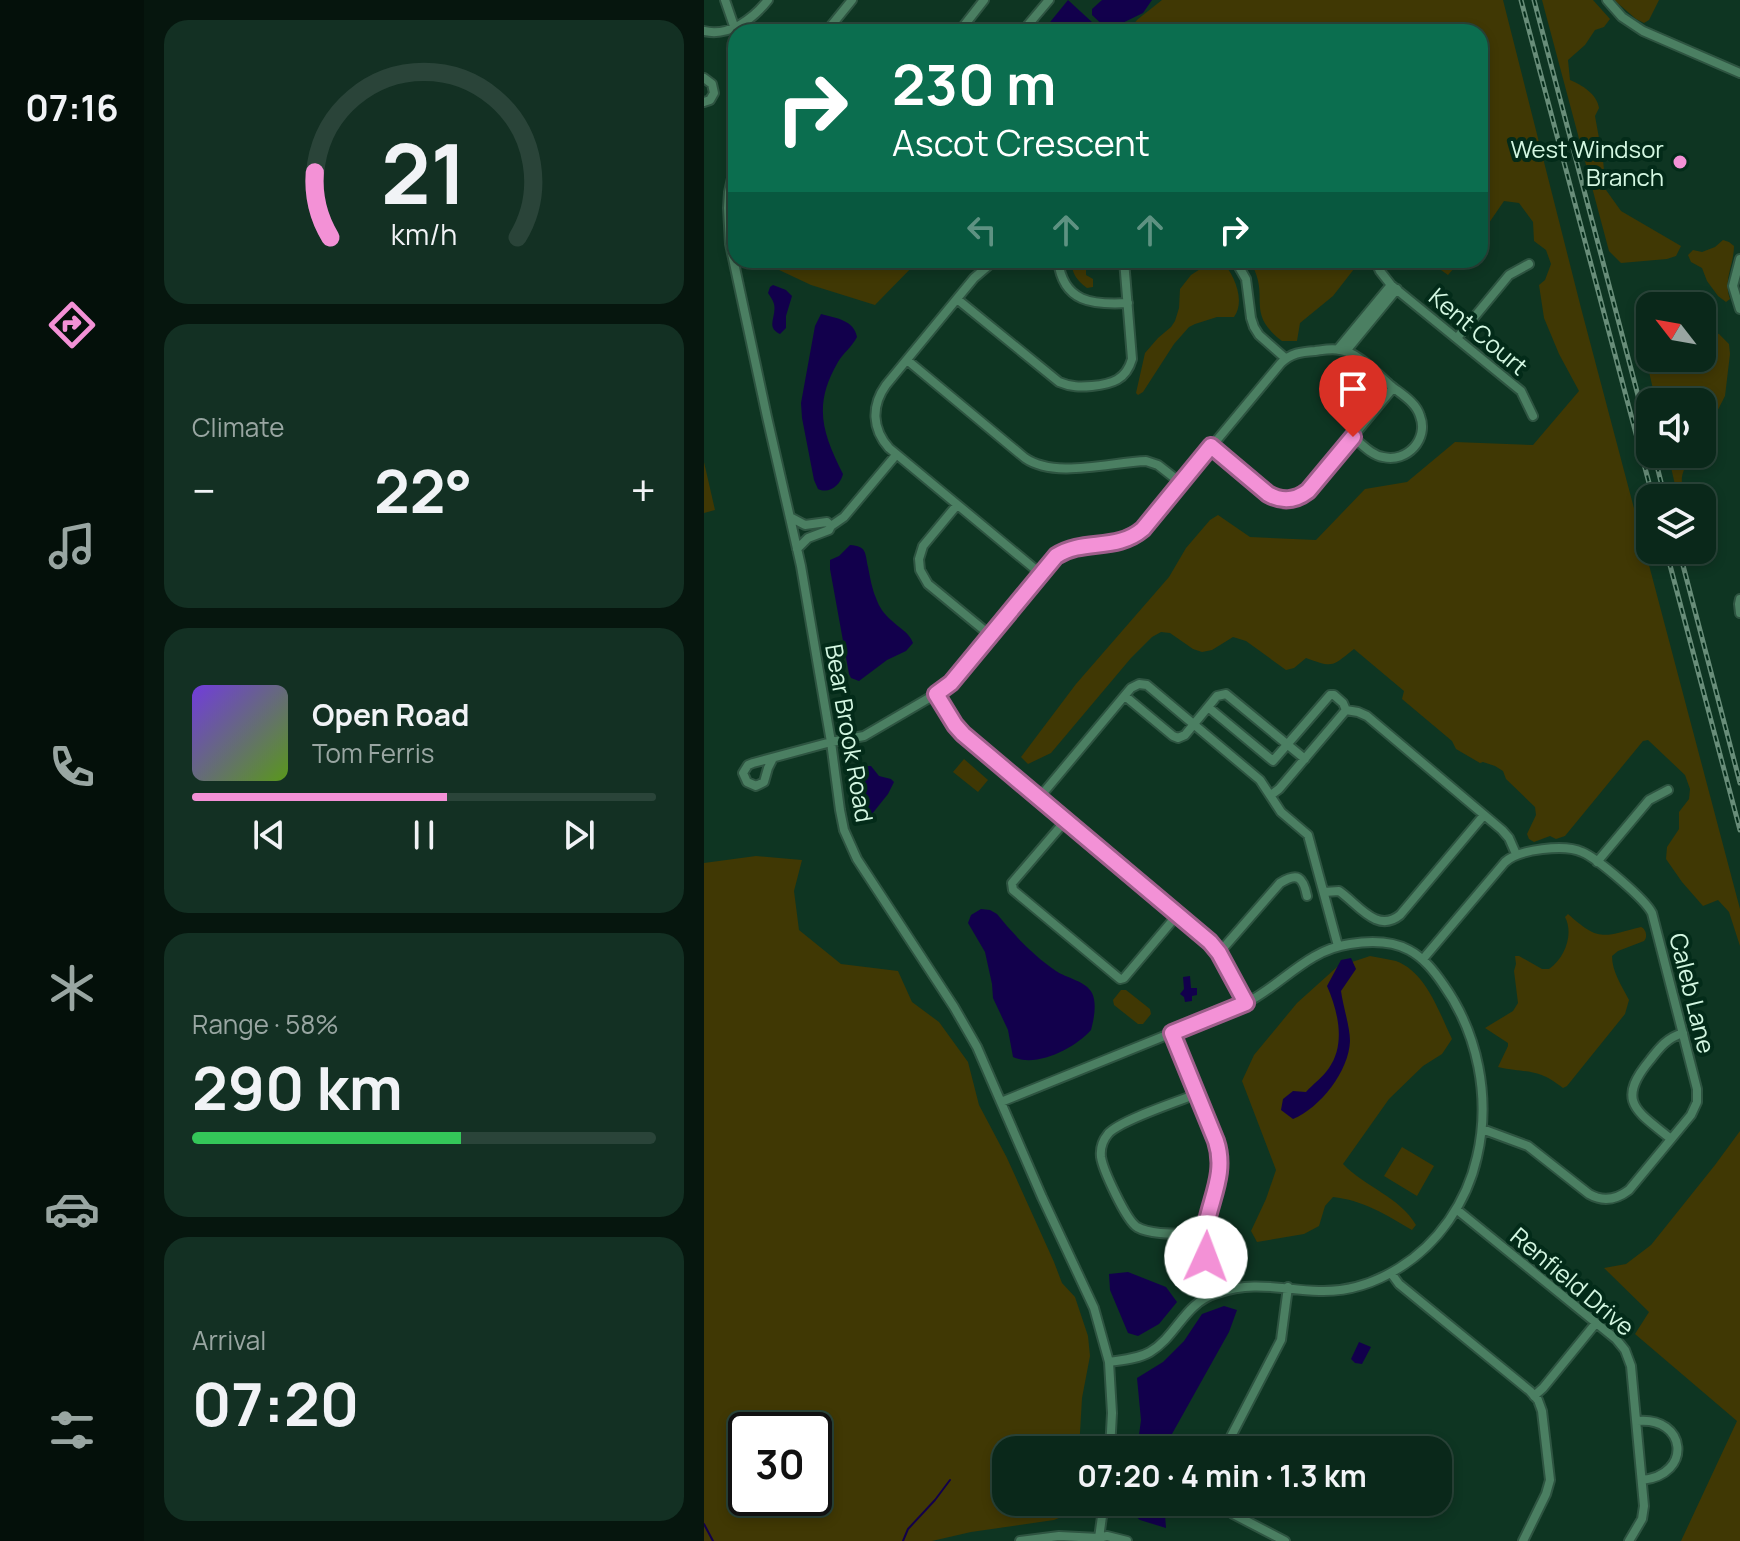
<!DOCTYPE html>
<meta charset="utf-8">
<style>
:root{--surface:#0a281a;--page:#133023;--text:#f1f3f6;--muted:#99a6a2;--line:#2a4439;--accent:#f391d6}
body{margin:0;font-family:Manrope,sans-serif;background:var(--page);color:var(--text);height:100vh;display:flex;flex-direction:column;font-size:30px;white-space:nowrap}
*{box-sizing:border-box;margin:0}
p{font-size:26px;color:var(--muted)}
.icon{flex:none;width:44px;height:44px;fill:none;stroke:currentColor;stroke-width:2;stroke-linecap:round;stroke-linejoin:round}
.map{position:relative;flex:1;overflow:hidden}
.panel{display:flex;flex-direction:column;gap:20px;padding:20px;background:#06160e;width:560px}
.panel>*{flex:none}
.top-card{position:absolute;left:24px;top:24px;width:760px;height:244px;border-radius:24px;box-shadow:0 4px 12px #0003,0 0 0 2px var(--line);background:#0b6e4f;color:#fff;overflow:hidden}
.needle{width:52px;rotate:301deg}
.tools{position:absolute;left:932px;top:292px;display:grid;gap:16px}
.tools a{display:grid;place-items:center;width:80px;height:80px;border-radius:16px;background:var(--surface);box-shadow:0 4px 12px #0003,0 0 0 2px var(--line);font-size:40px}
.speed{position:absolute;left:24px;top:1412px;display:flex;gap:16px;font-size:40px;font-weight:700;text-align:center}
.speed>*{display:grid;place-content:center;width:104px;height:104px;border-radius:50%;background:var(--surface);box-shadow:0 4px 12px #0003,0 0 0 2px var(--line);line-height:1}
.speed .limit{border:4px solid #111;border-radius:12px;background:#fff;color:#111}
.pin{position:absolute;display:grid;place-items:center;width:68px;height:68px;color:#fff;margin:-82px -34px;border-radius:50% 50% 50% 0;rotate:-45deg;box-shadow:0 0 8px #0007}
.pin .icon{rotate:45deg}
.me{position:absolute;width:88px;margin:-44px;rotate:2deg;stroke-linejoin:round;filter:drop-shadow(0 0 6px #0008)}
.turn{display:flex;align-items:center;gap:28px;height:168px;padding:0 32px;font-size:36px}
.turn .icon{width:104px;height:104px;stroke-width:2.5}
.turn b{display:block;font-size:56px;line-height:68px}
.lanes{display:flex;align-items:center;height:76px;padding:0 32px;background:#0003;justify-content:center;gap:40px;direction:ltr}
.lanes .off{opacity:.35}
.big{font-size:60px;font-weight:700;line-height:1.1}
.panel .widget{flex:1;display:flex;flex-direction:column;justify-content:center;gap:12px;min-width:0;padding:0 28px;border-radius:24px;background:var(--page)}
.panel .dial{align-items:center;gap:0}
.dial svg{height:208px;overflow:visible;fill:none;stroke:var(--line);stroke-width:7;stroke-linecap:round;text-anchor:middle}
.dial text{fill:var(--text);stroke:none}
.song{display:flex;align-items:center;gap:24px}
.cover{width:96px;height:96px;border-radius:12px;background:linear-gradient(135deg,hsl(260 70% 55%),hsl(90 70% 35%))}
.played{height:8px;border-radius:4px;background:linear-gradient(90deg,var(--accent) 55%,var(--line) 55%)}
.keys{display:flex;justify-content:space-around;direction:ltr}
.heat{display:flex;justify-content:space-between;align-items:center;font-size:44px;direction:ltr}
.charge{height:12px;border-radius:6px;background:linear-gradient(90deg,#34c759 58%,var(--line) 0)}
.trip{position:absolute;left:288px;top:1436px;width:460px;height:80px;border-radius:24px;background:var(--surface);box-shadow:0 4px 12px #0003,0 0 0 2px var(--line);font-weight:700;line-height:80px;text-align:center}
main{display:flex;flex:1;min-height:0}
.dock{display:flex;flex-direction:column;width:144px;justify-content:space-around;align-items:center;background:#04100a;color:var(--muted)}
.dock .icon{width:56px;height:56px}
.dock .on{color:var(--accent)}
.dock b{font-size:36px;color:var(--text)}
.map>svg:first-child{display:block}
.green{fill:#403804;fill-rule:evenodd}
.water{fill:#12004c}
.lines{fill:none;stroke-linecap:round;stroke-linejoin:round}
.stream{stroke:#12004c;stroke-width:2}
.minor-casing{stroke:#2e5441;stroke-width:12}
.minor{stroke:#4b7f62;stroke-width:8}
.rail-casing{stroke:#688d79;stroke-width:5}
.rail{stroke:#032b19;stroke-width:2;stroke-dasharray:6;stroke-linecap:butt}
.route-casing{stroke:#9e5e8b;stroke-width:20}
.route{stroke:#f391d6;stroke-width:14}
.poi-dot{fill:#f391d6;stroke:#032b19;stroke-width:3}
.labels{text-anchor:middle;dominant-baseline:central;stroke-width:8;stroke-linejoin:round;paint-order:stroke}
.poi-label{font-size:24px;fill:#d4f7e2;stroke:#032b19;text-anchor:end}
.street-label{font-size:24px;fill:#d4f7e2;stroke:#032b19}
</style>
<main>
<nav class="dock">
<b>07:16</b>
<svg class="icon on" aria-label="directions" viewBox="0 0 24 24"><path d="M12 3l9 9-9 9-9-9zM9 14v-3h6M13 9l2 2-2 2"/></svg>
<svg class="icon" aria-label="music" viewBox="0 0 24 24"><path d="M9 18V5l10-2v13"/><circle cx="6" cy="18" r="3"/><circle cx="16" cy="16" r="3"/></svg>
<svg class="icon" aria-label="phone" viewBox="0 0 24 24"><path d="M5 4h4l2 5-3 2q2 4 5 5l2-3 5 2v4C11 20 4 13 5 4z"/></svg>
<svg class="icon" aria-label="climate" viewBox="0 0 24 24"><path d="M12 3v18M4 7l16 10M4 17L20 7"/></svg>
<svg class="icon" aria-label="car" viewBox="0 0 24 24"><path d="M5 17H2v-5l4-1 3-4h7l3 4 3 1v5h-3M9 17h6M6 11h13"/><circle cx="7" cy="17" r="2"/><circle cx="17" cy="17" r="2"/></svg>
<svg class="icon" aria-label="filters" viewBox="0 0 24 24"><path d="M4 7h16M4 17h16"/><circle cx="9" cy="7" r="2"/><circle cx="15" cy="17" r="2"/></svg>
</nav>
<section class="panel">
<div class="widget dial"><svg viewBox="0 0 100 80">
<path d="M14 69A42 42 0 1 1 86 69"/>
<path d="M14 69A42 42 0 0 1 8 44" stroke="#f391d6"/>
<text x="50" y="56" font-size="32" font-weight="700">21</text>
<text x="50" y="72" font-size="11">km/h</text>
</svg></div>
<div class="widget"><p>Climate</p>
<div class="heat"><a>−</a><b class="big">22°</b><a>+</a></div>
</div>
<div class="widget">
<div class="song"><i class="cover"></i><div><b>Open Road</b><p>Tom Ferris</p></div></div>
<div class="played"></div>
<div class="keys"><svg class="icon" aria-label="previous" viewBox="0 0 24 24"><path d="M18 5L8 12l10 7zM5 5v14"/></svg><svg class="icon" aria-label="pause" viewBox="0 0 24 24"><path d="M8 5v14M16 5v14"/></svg><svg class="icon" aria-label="next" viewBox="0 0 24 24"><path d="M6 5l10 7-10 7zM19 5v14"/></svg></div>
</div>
<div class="widget"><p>Range · 58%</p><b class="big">290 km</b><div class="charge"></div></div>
<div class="widget"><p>Arrival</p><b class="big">07:20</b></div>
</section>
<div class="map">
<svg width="1036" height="1541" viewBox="0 0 1036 1541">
<rect width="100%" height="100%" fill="#0e3522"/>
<path class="green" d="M458,0H799L877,308L1036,909V946L1025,912L1014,900L999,906L978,882L962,859L963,847L975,829V812L985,799L986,789L981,775L944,740L939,741L861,836L852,839L846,836L830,842L825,839L823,834L832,815L831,807L802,779L799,771L791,766L779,762L776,763L752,749L748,741L698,699L700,691L650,649C627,667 630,668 602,658L590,668L582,670L542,641L529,637L508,650L498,652L489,649L466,633L457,632L448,637L427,658L347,753L324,764L317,757L372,684L465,577L482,548L506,520L514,515L546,537L612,540L661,489L703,482L751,442L829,445L875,391L855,354L840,318L835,285L841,280L847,264L842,250L830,241L829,222L815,203L800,201L776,236V32H422L434,19Z
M838,0H889L906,19L900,27L891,30L881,45L864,60L866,80C878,85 893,94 895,108L891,116L899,160L902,190L917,211L977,246L972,256L963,259L917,263L905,251Z
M910,0H955L945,20L940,23L932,19Z
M1019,240L1025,242L1030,246C1030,265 1019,280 1026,299L1022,302L1014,296L1003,281L998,268L987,262L984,255L989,250L998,252L1011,247Z
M54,260H215L171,305L107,285L73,269L58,267Z
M367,260L387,261L382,269V275L389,279V287L383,288C372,280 368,273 367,260Z
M510,260H517C530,274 542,300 530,317H513L491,324L485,327L470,344L439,392L434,395L432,393L441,353L454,338L467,327L471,321L475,308L476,289L487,275Z
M553,260H657L629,296L596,323L593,341H578C541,313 566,298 548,265Z
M723,260H757L744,275Z
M933,320L946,336V358H998V335L1010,333L1015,334L1025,344L1026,354L1021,396L998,441V402H952Z
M964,454H989C978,472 974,477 982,498H974Z
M0,462L11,510L0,513Z
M260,759L284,780L274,792L249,772Z
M52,856L98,860L90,891L95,930L137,964L194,971L208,1002L235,1022L264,1062L275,1105L303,1158L350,1262L358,1283L371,1297L384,1336L386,1356L378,1398L375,1450H302V1502H371L362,1515L350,1520L267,1532L228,1541H0V863ZM42,1430H110V1498H42Z
M864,914C896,943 900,936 937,927C942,929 944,937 940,941L914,951L908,956C908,972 918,986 925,1000L921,1014L863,1086L859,1088C832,1067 825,1074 794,1067L804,1046V1043L781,1028L809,1011L814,1003L810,971L812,964L811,956H815L838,969H845C861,958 870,934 861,917Z
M666,956C675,958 684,959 692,961C722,972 735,1012 748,1039L738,1054L719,1066L685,1099L639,1164C661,1187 696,1197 712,1225L708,1230C683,1215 658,1200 629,1197L621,1206L615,1226L600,1234L553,1242L547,1231L562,1199L572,1170L538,1081L550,1055L593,1003L633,967Z
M417,990H422L446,1009L447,1014L439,1024H434L410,1005L409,1000Z
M1036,1131V1541H977L1033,1421L931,1334L945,1312L900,1268L922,1264L947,1245L1011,1165Z
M698,1147L730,1166L713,1196L680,1176Z"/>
<path class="water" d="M364,0L389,23L392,32H338Z
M398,0H448L439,13L404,30L388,15V9Z
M69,285L82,290L88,296L82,316V328L76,334C61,327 73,317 70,304C69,300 66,296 64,293L66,287Z
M117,314C132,318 150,320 153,337C148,347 139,353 134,362C109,405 118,432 139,474C136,486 125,494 114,489L110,480L98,418L97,403L111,326Z
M146,545C163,546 161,553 164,567C166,577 168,589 172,598C175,607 180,614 187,620C195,628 205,632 209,643L202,651L183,660L155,681L147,678L145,674L126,569V560L135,556Z
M162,766H167L175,776L187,779L190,782L184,794L168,814L165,813C159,801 154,785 156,771Z
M277,909L286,910L293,914C310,935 330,956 352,971C362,978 382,981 388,993C393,1003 390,1019 387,1030C371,1048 333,1068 309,1057L304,1030L289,998L288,984L281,952L264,923L267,915Z
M647,958L652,969L637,991C639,1006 646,1027 646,1041C645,1071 616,1108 589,1119L577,1110L579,1099L589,1091L602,1092C609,1084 619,1077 625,1068C642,1044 634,1011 623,986L637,960Z
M486,976L487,988H493V995L488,996V1001L481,1002L480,997L476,994L480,989L479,977Z
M424,1272L462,1287L473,1302L455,1324L434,1336L424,1333L406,1290L405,1274Z
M520,1306L533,1310L525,1332L459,1450H433L437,1420L433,1378L459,1362L480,1341L498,1314Z
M655,1342L667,1347L658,1364L651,1363L647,1359Z
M426,1502H460L462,1528L436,1520L425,1511Z"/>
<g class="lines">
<path class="stream" d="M0,1524L9,1541
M199,1541L204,1529L231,1500L246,1480"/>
<defs>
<path id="minor" d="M21,0L31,29
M903,0L918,17L939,31L1036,73
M0,31C25,37 49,19 64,0
M122,32L148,0
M255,32L280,0
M318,32L345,0
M0,78L8,84L10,93L6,100L0,102
M32,160L25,192L24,208L26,244L63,417L97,566L127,742L136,810L140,830L153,859L250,1007L273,1047L338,1197L390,1308L405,1362L408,1413L406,1450
M1036,259L1029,286L1036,309
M291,260L270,278L182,385C167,406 168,429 185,448L337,574
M354,260C359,303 389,305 424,303
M531,260L542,279L547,318L550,327L555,335L581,358
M671,260L676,271L687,285L817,391L829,416
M253,299L355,382C367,387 376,387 388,386C408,384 422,380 428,359L420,260
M753,338L805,275L825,264
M634,349L687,285
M642,351L693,289
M203,360L321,458C351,479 407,462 442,461L454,465L477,483
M507,446C521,458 559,495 574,499C585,502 595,498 604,491L689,388
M253,505L219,546L215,559L216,570L224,584L286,635
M86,517L101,525L123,522L127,526
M93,549L104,538L125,530L127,526L140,517L192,455
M1036,599L1035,604L1036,613
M232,694L258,733L506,942L515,953L542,1003
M421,696L469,736L474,738L481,735L513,696L522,694L601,759
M504,707L569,761L626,695H630L639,703L642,710
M69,758L64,768L60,782L52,786L43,782L39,773L44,765L49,763L127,742L160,736L237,691L247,683L352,556C379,538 414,551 439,529L577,363C587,353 597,352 611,351C619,350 628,348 636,350C654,352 672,373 686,385C697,394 712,402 716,416C725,439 703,463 679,457C667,455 658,444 649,437
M567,795L575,789L642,710L654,712L663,716L798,830L805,838L812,854
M335,798L427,688L435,684L443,685L556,780L577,812L604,835L634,946
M362,820L308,883L309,890L416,979L420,978L474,914
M893,862L945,800L964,790
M620,892L635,891C654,904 673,934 696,915L780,815
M515,953L576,883C594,872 599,877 603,896
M719,959L801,862C815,849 861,844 878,852C893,858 941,899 948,913L993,1089V1102L987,1115L925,1190C912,1200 899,1202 885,1194L824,1146L778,1129
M468,1033L512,1141C524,1177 504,1198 500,1232C498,1252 507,1273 513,1293
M493,1094C475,1101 414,1121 404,1134C399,1140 396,1148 397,1157C399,1170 422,1220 433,1227C448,1236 482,1233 500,1234
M297,1102L542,1003C579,984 603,950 646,944C665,941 688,941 705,950C720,958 730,971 739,984C774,1033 787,1098 773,1157C763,1202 734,1244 695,1268C671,1283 643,1292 615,1291C578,1290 551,1280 513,1293C480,1303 473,1336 446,1352C434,1359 418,1360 405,1362
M967,1139C933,1111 911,1102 946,1060C956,1047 963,1038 979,1033
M752,1209L912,1339L921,1350L927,1366L940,1506L938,1519L925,1541
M687,1273L695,1284L826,1391L834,1400L838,1411L846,1480L842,1494L819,1541
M830,1396L839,1388L892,1323
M933,1421C983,1416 989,1475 938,1480
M520,1450L577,1340L584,1287
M515,1502L529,1514L581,1541
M395,1538L400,1502
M316,1541L355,1536L395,1538L403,1536L423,1541"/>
</defs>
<use href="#minor" class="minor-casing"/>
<use href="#minor" class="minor"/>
<defs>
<path id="rail" d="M817,0L949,498
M830,0L946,441
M950,454L961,498
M962,550L1036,830
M975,550L1036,783"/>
</defs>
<use href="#rail" class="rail-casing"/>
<use href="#rail" class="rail"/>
</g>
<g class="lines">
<defs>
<path id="route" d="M502,1257C493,1215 526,1183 512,1141L468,1033L542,1003L515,953L506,942L259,734L251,725L232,694L247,683L352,556C380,538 412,552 439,529L507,446L564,494C578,502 591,501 604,491L649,437"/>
</defs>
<use href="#route" class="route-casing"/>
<use href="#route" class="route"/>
</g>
<circle class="poi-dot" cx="976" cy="162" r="8"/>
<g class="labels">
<g class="poi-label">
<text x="960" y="148">West Windsor<tspan x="960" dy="28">Branch</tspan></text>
</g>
<g class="street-label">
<text transform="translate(775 331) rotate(40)">Kent Court</text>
<text transform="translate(146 733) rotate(80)">Bear Brook Road</text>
<text transform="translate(989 993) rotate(76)">Caleb Lane</text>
<text transform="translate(869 1281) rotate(40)">Renfield Drive</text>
</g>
</g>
</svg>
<div class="tools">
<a><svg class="needle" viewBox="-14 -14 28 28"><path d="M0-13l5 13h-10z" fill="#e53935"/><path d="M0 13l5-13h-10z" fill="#99a6a2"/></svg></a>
<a><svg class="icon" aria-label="sound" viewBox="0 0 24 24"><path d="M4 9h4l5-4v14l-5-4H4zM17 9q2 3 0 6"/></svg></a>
<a><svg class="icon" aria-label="layers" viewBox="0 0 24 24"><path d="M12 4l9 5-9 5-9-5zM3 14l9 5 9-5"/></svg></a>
</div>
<div class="speed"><div class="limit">30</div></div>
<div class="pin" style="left:649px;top:437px;background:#d93025"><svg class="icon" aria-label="arrive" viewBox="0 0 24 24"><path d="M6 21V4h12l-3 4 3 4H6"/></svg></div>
<svg class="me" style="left:502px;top:1257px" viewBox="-20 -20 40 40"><circle r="19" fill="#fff"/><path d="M0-13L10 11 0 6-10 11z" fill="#f391d6"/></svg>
<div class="trip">07:20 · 4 min · 1.3 km</div>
<div class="top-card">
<div class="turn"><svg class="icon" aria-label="right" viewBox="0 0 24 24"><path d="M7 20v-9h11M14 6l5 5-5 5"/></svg><div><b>230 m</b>Ascot Crescent</div></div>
<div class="lanes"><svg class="icon off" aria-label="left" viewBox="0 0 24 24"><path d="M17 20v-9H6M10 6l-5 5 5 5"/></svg><svg class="icon off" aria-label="ahead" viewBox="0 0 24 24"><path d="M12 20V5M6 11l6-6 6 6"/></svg><svg class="icon off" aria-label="ahead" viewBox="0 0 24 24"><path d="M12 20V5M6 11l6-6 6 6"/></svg><svg class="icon" aria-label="right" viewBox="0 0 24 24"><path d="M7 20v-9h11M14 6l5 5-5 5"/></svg></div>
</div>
</div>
</main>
